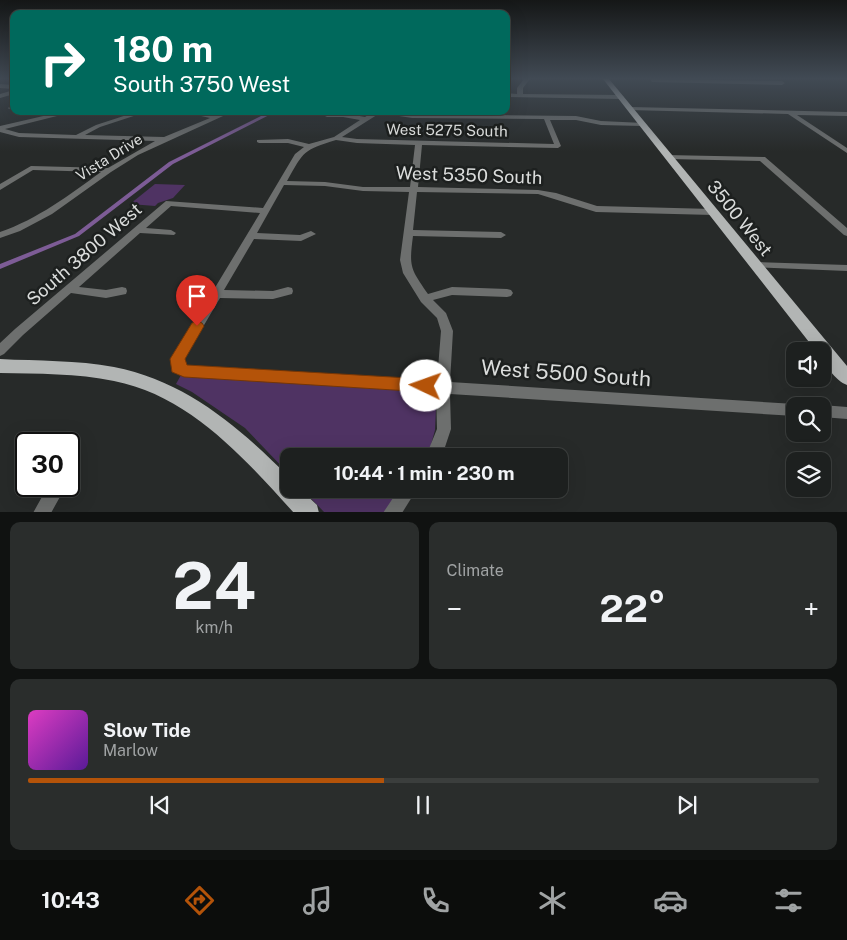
<!DOCTYPE html>
<meta charset="utf-8">
<style>
:root{--surface:#1d201f;--page:#2a2d2c;--text:#f1f3f6;--muted:#a0a3a4;--line:#3b3e3d;--accent:#b45309}
body{margin:0;font-family:"Public Sans",sans-serif;background:var(--page);color:var(--text);height:100vh;display:flex;flex-direction:column;font-size:19px;white-space:nowrap}
*{box-sizing:border-box;margin:0}
p{font-size:16px;color:var(--muted)}
.icon{flex:none;width:28px;height:28px;fill:none;stroke:currentColor;stroke-width:2;stroke-linecap:round;stroke-linejoin:round}
.map{position:relative;height:512px;overflow:hidden}
.sheet{display:flex;flex-direction:column;gap:10px;padding:10px;background:#101211;flex:1}
.sheet>*{flex:none}
.guide{position:absolute;left:10px;top:10px;width:500px;height:105px;border-radius:10px;box-shadow:0 5px 20px #0002,0 0 0 1px var(--line);background:#00695c;color:#fff;overflow:hidden}
.buttons{position:absolute;left:786px;top:342px;display:grid;gap:10px}
.buttons a{display:grid;place-items:center;width:45px;height:45px;border-radius:10px;background:var(--surface);box-shadow:0 5px 20px #0002,0 0 0 1px var(--line);font-size:25px}
.speed{position:absolute;left:15px;top:432px;display:flex;gap:10px;font-size:25px;font-weight:700;text-align:center}
.speed>*{display:grid;place-content:center;width:65px;height:65px;border-radius:50%;background:var(--surface);box-shadow:0 5px 20px #0002,0 0 0 1px var(--line);line-height:1}
.speed .limit{border:2px solid #111;border-radius:8px;background:#fff;color:#111}
.pin{position:absolute;display:grid;place-items:center;width:42px;height:42px;color:#fff;margin:-51px -21px;border-radius:50% 50% 50% 0;rotate:-45deg;box-shadow:0 0 5px #0007}
.pin .icon{rotate:45deg}
.me{position:absolute;width:55px;margin:-28px;rotate:273deg;stroke-linejoin:round;filter:drop-shadow(0 0 4px #0008)}
.turn{display:flex;align-items:center;gap:18px;height:105px;padding:0 20px;font-size:22px}
.turn .icon{width:65px;height:65px;stroke-width:2.5}
.turn b{display:block;font-size:35px;line-height:42px}
.big{font-size:38px;font-weight:700;line-height:1.1}
.sheet .widget{flex:1;display:flex;flex-direction:column;justify-content:center;gap:8px;min-width:0;padding:0 18px;border-radius:10px;background:var(--page)}
.sheet .dial{align-items:center;gap:0}
.dial b{font-size:65px;line-height:1}
.song{display:flex;align-items:center;gap:15px}
.cover{width:60px;height:60px;border-radius:8px;background:linear-gradient(135deg,hsl(310 70% 55%),hsl(270 70% 35%))}
.played{height:5px;border-radius:2px;background:linear-gradient(90deg,var(--accent) 45%,var(--line) 45%)}
.keys{display:flex;justify-content:space-around;direction:ltr}
.heat{display:flex;justify-content:space-between;align-items:center;font-size:28px;direction:ltr}
.sheet .tiles{flex:1;display:grid;gap:10px;grid-template-columns:1fr 1fr}
.widget:last-child{grid-column:span 2}
.trip{position:absolute;left:280px;top:448px;width:288px;height:50px;border-radius:10px;background:var(--surface);box-shadow:0 5px 20px #0002,0 0 0 1px var(--line);font-weight:700;line-height:50px;text-align:center}
.menu{display:flex;height:80px;justify-content:space-around;align-items:center;background:#0c0d0c;color:var(--muted)}
.menu .icon{width:35px;height:35px}
.menu .current{color:var(--accent)}
.menu b{font-size:22px;color:var(--text)}
.map>svg:first-child{display:block}
.green{fill:#4f3363}
.lines{fill:none;stroke-linecap:round;stroke-linejoin:round}
.canal{fill:#7d5c96;fill-rule:evenodd}
.minor{fill:#6d6f6e;fill-rule:evenodd}
.major{fill:#b2b5b4;fill-rule:evenodd}
.route{fill:#b45309;stroke:#753606}
.labels{text-anchor:middle;dominant-baseline:central;stroke-width:5;stroke-linejoin:round;paint-order:stroke}
.far-street-label{font-size:15px;fill:#dbdddc;stroke:#1d201f}
.street-label{font-size:18px;fill:#dbdddc;stroke:#1d201f}
.near-street-label{font-size:21px;fill:#dbdddc;stroke:#1d201f}
</style>
<div class="map">
<svg width="847" height="513" viewBox="0 0 847 513">
<rect width="100%" height="100%" fill="#272a29"/>
<path class="green" d="M155,184L185,185L173,198L158,203L155,206L130,204Z
M181,375L437,387L435,430L428,456H289V474L245,428L192,392L176,384Z
M302,489H406L385,513L324,512Z"/>
<g class="lines">
<path class="canal" d="M271,111H277L173,164L79,236L0,269V264L75,234L169,162Z"/>
<path class="minor" d="M524,79H530L523,88V94L621,95L624,97L621,99L506,97V93L517,94V88Z
M650,79L782,81L785,83L782,85L652,82Z
M0,84L14,85V89L0,88Z
M14,90V94L0,98V94Z
M11,106H14V110L9,109L8,108Z
M631,107L847,112V116L797,115L847,148V153L788,114L629,110V108Z
M65,111H77L5,129L19,133L76,135L96,125L139,111H149L100,127L85,135L164,137L210,118L179,111H194L217,115L225,111H234L138,155L111,172L52,214L20,231L0,238V232C38,219 69,195 101,172L33,170L0,190V184L31,166L108,168L155,141L19,137L0,132V126Z
M374,111H393L412,114L576,116L601,121L644,123V125L642,126L601,125L576,120H550L561,146L558,148L422,145L418,187L538,190L556,193L597,206L713,209L717,212L713,215L596,212L538,194L417,192L413,230L501,232L506,235L501,238L413,236C409,267 410,268 428,294L452,287L507,289L511,290L513,293L511,296L507,297L452,295L433,300L446,313L453,331L450,382L795,404L800,406H795V416L450,394L451,429L442,456H426L437,429L436,393L179,375C172,370 171,367 172,359L260,213L171,206L146,228L171,230L176,233L174,235L140,233L79,287L106,290L122,287L126,288L127,291L126,294L106,298L71,293L23,335L4,354L0,356V343L15,329L166,201L263,208L295,154L304,147L288,143H259L257,142V140L288,139L309,144L334,137L360,120L343,117H327L325,116V114L343,113L365,117ZM380,113L412,118L544,119L554,144L357,139L342,137ZM336,140L357,143L415,145L410,187H363L325,182L287,181C304,151 303,150 336,140ZM284,185L325,186L363,191L409,192L400,260L403,273L421,302L437,318L441,331L437,381L184,365V359L220,298L273,299L292,294L293,291L292,288L288,287L273,291L224,290L254,239L301,241L316,234L311,231L300,235L257,233Z
M666,155L765,157L847,228V236L844,235L760,161L669,159H666Z
M756,262L847,265V271L752,267L751,265L752,263Z
M822,405L847,407V419L822,417V406H818Z
M69,462L75,465L77,471L75,476L69,479Z
M48,486H66L51,513H33Z
M399,489H417L402,513H383Z"/>
<path class="major" d="M603,79H609L847,366V385C836,381 822,363 822,351H816Z
M0,359C38,361 77,360 114,367C186,381 239,427 289,477V489H300L317,505L319,513H294C244,458 190,396 114,381C77,373 38,374 0,373Z"/>
</g>
<linearGradient id="sky" x2="0" y2="1"><stop stop-color="#151717"/><stop offset="0.52" stop-color="#414a54"/><stop offset="1" stop-color="#414a54" stop-opacity="0"/></linearGradient>
<rect width="847" height="151" fill="url(#sky)"/>
<path class="route" d="M197,321L202,323L204,326L185,359L187,365L426,379L432,381L434,386L432,390L426,392L184,377L172,372L170,359L192,323Z"/>
<g class="labels">
<g class="far-street-label">
<text transform="translate(447 130) rotate(1)">West 5275 South</text>
<text transform="translate(109 157) rotate(-32)">Vista Drive</text>
</g>
<g class="street-label">
<text transform="translate(469 175) rotate(2)">West 5350 South</text>
<text transform="translate(740 218) rotate(51)">3500 West</text>
<text transform="translate(84 254) rotate(-41)">South 3800 West</text>
</g>
<g class="near-street-label">
<text transform="translate(566 373) rotate(4)">West 5500 South</text>
</g>
</g>
</svg>
<div class="buttons">
<a><svg class="icon" aria-label="sound" viewBox="0 0 24 24"><path d="M4 9h4l5-4v14l-5-4H4zM17 9q2 3 0 6"/></svg></a>
<a><svg class="icon" aria-label="search" viewBox="0 0 24 24"><circle cx="10" cy="10" r="6"/><path d="M15 15l6 6"/></svg></a>
<a><svg class="icon" aria-label="layers" viewBox="0 0 24 24"><path d="M12 4l9 5-9 5-9-5zM3 14l9 5 9-5"/></svg></a>
</div>
<div class="speed"><div class="limit">30</div></div>
<div class="pin" style="left:197px;top:326px;background:#d93025"><svg class="icon" aria-label="arrive" viewBox="0 0 24 24"><path d="M6 21V4h12l-3 4 3 4H6"/></svg></div>
<svg class="me" style="left:426px;top:386px" viewBox="-20 -20 40 40"><circle r="19" fill="#fff"/><path d="M0-13L10 11 0 6-10 11z" fill="#b45309"/></svg>
<div class="trip">10:44 · 1 min · 230 m</div>
<div class="guide">
<div class="turn"><svg class="icon" aria-label="right" viewBox="0 0 24 24"><path d="M7 20v-9h11M14 6l5 5-5 5"/></svg><div><b>180 m</b>South 3750 West</div></div>
</div>
</div>
<section class="sheet">
<div class="tiles">
<div class="widget dial"><b>24</b><p>km/h</p></div>
<div class="widget"><p>Climate</p>
<div class="heat"><a>−</a><b class="big">22°</b><a>+</a></div>
</div>
<div class="widget">
<div class="song"><i class="cover"></i><div><b>Slow Tide</b><p>Marlow</p></div></div>
<div class="played"></div>
<div class="keys"><svg class="icon" aria-label="previous" viewBox="0 0 24 24"><path d="M18 5L8 12l10 7zM5 5v14"/></svg><svg class="icon" aria-label="pause" viewBox="0 0 24 24"><path d="M8 5v14M16 5v14"/></svg><svg class="icon" aria-label="next" viewBox="0 0 24 24"><path d="M6 5l10 7-10 7zM19 5v14"/></svg></div>
</div>
</div>
</section>
<nav class="menu">
<b>10:43</b>
<svg class="icon current" aria-label="directions" viewBox="0 0 24 24"><path d="M12 3l9 9-9 9-9-9zM9 14v-3h6M13 9l2 2-2 2"/></svg>
<svg class="icon" aria-label="music" viewBox="0 0 24 24"><path d="M9 18V5l10-2v13"/><circle cx="6" cy="18" r="3"/><circle cx="16" cy="16" r="3"/></svg>
<svg class="icon" aria-label="phone" viewBox="0 0 24 24"><path d="M5 4h4l2 5-3 2q2 4 5 5l2-3 5 2v4C11 20 4 13 5 4z"/></svg>
<svg class="icon" aria-label="climate" viewBox="0 0 24 24"><path d="M12 3v18M4 7l16 10M4 17L20 7"/></svg>
<svg class="icon" aria-label="car" viewBox="0 0 24 24"><path d="M5 17H2v-5l4-1 3-4h7l3 4 3 1v5h-3M9 17h6M6 11h13"/><circle cx="7" cy="17" r="2"/><circle cx="17" cy="17" r="2"/></svg>
<svg class="icon" aria-label="filters" viewBox="0 0 24 24"><path d="M4 7h16M4 17h16"/><circle cx="9" cy="7" r="2"/><circle cx="15" cy="17" r="2"/></svg>
</nav>
